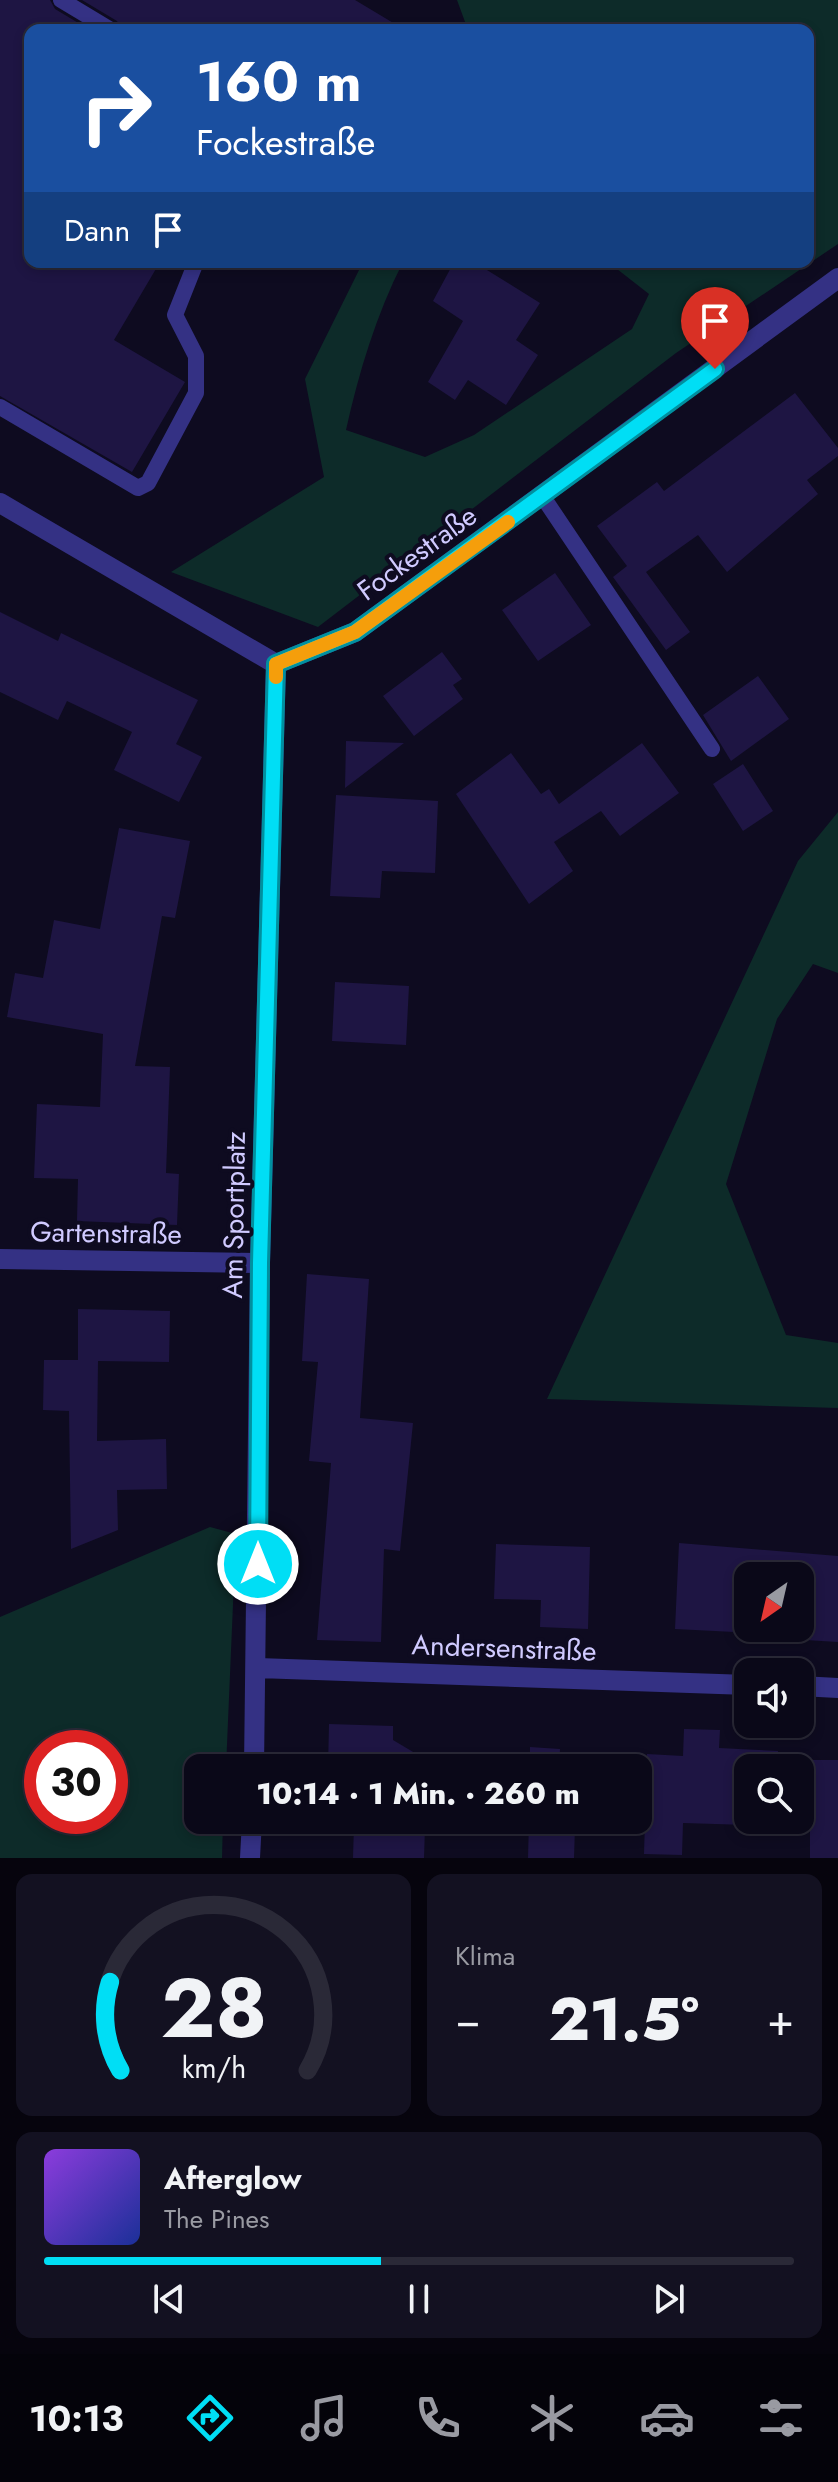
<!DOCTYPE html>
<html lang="de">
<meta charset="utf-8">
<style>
:root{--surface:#0a0818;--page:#131121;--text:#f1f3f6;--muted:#999aa2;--line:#2a2937;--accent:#00def5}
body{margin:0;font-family:Jost,sans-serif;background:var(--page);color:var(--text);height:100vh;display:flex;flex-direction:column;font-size:30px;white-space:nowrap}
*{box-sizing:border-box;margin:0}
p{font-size:26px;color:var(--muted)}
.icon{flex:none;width:44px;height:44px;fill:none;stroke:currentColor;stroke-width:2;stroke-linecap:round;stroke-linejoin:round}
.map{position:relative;height:1858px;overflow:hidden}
.sheet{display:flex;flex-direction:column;gap:16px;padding:16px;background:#06040d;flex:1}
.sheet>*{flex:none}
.top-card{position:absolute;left:24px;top:24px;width:790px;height:244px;border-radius:16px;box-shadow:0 4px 12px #0003,0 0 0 2px var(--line);background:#1a4fa0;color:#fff;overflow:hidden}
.needle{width:52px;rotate:214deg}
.buttons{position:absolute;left:734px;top:1562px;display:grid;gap:16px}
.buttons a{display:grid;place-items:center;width:80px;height:80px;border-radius:16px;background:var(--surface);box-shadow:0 4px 12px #0003,0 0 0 2px var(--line);font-size:40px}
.speed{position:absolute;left:24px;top:1730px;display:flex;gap:16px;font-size:40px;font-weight:700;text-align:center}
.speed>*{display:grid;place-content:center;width:104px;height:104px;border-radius:50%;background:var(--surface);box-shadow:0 4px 12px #0003,0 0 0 2px var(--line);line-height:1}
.speed .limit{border:12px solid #d22;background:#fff;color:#111}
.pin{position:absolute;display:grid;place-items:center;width:68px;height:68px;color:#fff;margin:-82px -34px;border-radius:50% 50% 50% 0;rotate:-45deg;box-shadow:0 0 8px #0007}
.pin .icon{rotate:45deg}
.me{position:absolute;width:88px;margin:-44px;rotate:0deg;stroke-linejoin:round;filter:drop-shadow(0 0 6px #0008)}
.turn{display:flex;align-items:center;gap:28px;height:168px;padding:0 40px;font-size:36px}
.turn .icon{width:104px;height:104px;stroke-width:2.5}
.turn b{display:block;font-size:56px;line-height:68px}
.then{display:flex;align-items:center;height:76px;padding:0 40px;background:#0003;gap:16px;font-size:30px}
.big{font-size:60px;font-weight:800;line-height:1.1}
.sheet .card{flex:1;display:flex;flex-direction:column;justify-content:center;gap:12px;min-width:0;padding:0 28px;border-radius:16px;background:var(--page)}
.sheet .dial{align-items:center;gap:0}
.dial svg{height:208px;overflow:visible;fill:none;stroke:var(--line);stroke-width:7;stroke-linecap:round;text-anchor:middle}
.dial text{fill:var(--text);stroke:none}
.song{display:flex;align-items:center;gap:24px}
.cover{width:96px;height:96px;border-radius:12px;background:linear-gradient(135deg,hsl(270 70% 55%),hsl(230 70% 35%))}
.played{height:8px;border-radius:4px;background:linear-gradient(90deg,var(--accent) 45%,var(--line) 45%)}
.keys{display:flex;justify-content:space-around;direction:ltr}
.heat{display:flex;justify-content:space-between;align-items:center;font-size:44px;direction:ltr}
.sheet .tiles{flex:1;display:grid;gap:16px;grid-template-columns:1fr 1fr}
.card:last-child{grid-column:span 2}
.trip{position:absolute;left:184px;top:1754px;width:468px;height:80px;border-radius:16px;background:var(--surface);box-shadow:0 4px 12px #0003,0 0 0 2px var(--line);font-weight:800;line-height:80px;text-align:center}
.tabs{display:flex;height:128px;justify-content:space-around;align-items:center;background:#04030a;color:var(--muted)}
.tabs .icon{width:56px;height:56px}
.tabs .selected{color:var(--accent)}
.tabs b{font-size:36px;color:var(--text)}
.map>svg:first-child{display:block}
.green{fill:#0d2b29;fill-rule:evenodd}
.building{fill:#1e1543;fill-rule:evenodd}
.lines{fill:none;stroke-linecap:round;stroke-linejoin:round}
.service{stroke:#343184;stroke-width:16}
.minor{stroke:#343184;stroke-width:20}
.route-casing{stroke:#00909f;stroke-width:20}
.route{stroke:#00def5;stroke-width:14}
.slow{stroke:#f59e0b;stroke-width:14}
.labels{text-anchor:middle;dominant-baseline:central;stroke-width:8;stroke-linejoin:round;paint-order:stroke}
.street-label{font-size:28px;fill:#d0caff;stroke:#0e0b20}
</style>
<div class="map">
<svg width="838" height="1858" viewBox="0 0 838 1858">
<rect width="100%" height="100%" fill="#0e0b20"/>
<path class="green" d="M457,0H838V244L676,353L318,627L171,572L324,477L305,379L363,262H403C376,315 359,372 346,430L425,457L474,435L632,329L649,294L608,262H808V30H468Z
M838,812V973L813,964L777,1019L726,1184L786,1335L838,1343V1408L547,1399L798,861Z
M210,1527L236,1534L226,1768H198V1820H223L222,1858H0V1617ZM42,1748H110V1816H42Z"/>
<path class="building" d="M0,0H50L55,9L90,30H30V262H160L114,340L185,382L132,472L0,396Z
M82,0H355L405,30H122L117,21Z
M454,262H474L540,303L516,340L538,355L506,405L468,380L455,400L428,382L463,321L433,301Z
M795,393L838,448V456L807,480L818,494L727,572L698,535L646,572L690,632L666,650L613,577L627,566L597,526L657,482L664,491Z
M555,573L591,625L538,661L502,610Z
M0,612L58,641L61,633L198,700L176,744L202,757L179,802L114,770L132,732L67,701L58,720L0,692Z
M442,652L462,679L453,685L463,699L414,736L383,696Z
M758,676L789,719L731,761L703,715Z
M346,741L404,743L345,788Z
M642,743L679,793L620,836L601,811L554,842L573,871L529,904L456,794L511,753L541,794L549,789L559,804Z
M743,764L773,811L743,831L713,784Z
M336,795L438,801L435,873L382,871L380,898L330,896Z
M119,828L190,841L175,918L162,916L135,1066L170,1067L166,1173L179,1174L177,1225L77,1221L78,1179L34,1178L37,1104L100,1107L103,1034L7,1017L15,973L43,978L54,920L100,929Z
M335,982L409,986L406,1045L332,1041Z
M307,1274L369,1279L360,1418L413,1423L400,1551L384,1549L381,1642L317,1640L331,1463L309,1461L318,1362L302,1361Z
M78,1309L170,1311L169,1362L98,1361L97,1441L166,1439L167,1489L117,1490L118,1530L71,1549L69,1411L43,1410L44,1360H78Z
M679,1543L838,1556V1642L772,1638V1634L675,1629ZM748,1576H800V1628H748Z
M496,1544L590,1547L588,1629L540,1627L541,1600L494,1599Z
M329,1724L393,1726V1740L440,1768H328Z
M684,1729L720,1730L719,1748L778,1751L777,1766H791L748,1768V1820H800V1769H811V1760H838V1858H810V1827L683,1823L682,1855L644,1854L647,1754L683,1756Z
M530,1747L560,1749L559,1768H530Z
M529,1820H559V1827H575L574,1858H528Z
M354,1824L425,1827L424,1858H353Z"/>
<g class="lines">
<path class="service" d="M61,0L111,30
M0,407L138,488L148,483L196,393V356L175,315L196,262
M543,497L712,749"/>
<path class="minor" d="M0,503L276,664
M276,664L355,632L838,278
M0,1259L260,1263
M258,1668L748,1685
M800,1686L838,1688
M254,1768L260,1263L276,664
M250,1858L252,1820"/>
</g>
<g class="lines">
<defs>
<path id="route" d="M258,1564L260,1263L276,664L355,632L715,369"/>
</defs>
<use href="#route" class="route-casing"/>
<use href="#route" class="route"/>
<path class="slow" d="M276,677V664L355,632L508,522"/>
</g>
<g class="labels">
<g class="street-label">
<text transform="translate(417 553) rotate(-36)">Fockestraße</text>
<text transform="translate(234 1215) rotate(-89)">Am Sportplatz</text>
<text transform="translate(106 1233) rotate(1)">Gartenstraße</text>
<text transform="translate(504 1648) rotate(2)">Andersenstraße</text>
</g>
</g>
</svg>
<div class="buttons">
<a><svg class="needle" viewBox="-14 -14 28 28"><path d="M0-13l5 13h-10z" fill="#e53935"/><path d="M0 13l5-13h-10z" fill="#999aa2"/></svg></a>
<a><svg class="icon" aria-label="sound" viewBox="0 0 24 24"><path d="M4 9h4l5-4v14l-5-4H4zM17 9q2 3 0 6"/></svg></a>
<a><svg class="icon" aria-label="search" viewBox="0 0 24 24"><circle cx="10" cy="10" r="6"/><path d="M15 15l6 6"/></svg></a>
</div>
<div class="speed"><div class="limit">30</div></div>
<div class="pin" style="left:715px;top:369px;background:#d93025"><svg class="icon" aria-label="arrive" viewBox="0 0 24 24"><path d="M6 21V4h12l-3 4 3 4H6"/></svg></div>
<svg class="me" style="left:258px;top:1564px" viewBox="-20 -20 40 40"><circle r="17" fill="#00def5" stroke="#fff" stroke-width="3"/><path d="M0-11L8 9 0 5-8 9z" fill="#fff"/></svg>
<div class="trip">10:14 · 1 Min. · 260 m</div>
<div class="top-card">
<div class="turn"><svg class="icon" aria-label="right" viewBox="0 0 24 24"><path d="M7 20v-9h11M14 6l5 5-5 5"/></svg><div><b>160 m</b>Fockestraße</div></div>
<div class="then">Dann<svg class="icon" aria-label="arrive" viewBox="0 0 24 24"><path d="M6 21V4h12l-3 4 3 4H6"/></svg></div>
</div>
</div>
<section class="sheet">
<div class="tiles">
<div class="card dial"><svg viewBox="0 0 100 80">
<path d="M14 69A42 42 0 1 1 86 69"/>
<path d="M14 69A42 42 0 0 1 10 35" stroke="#00def5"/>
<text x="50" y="56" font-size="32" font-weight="700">28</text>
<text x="50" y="72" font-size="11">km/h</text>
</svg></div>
<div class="card"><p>Klima</p>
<div class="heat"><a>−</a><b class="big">21.5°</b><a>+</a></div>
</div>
<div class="card">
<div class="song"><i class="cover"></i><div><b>Afterglow</b><p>The Pines</p></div></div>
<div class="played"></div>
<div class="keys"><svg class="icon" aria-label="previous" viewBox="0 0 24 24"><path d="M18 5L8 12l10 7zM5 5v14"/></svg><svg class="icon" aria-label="pause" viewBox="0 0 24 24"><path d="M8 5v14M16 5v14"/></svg><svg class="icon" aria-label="next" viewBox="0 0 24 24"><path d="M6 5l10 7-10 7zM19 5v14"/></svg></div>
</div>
</div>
</section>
<nav class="tabs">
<b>10:13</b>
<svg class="icon selected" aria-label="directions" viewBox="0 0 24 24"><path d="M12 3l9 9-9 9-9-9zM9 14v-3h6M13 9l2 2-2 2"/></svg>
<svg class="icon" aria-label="music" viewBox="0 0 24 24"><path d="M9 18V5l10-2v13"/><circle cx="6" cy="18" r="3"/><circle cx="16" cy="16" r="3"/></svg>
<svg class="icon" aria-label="phone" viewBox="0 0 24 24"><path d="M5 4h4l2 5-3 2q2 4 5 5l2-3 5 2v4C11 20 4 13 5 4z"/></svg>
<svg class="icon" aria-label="climate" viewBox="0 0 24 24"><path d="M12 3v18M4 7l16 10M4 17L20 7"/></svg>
<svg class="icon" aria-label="car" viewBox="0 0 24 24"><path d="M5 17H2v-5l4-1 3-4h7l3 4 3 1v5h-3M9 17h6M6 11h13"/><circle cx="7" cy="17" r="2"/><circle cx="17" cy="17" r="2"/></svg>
<svg class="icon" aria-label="filters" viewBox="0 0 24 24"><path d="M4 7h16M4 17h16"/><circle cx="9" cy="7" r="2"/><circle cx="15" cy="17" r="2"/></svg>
</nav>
